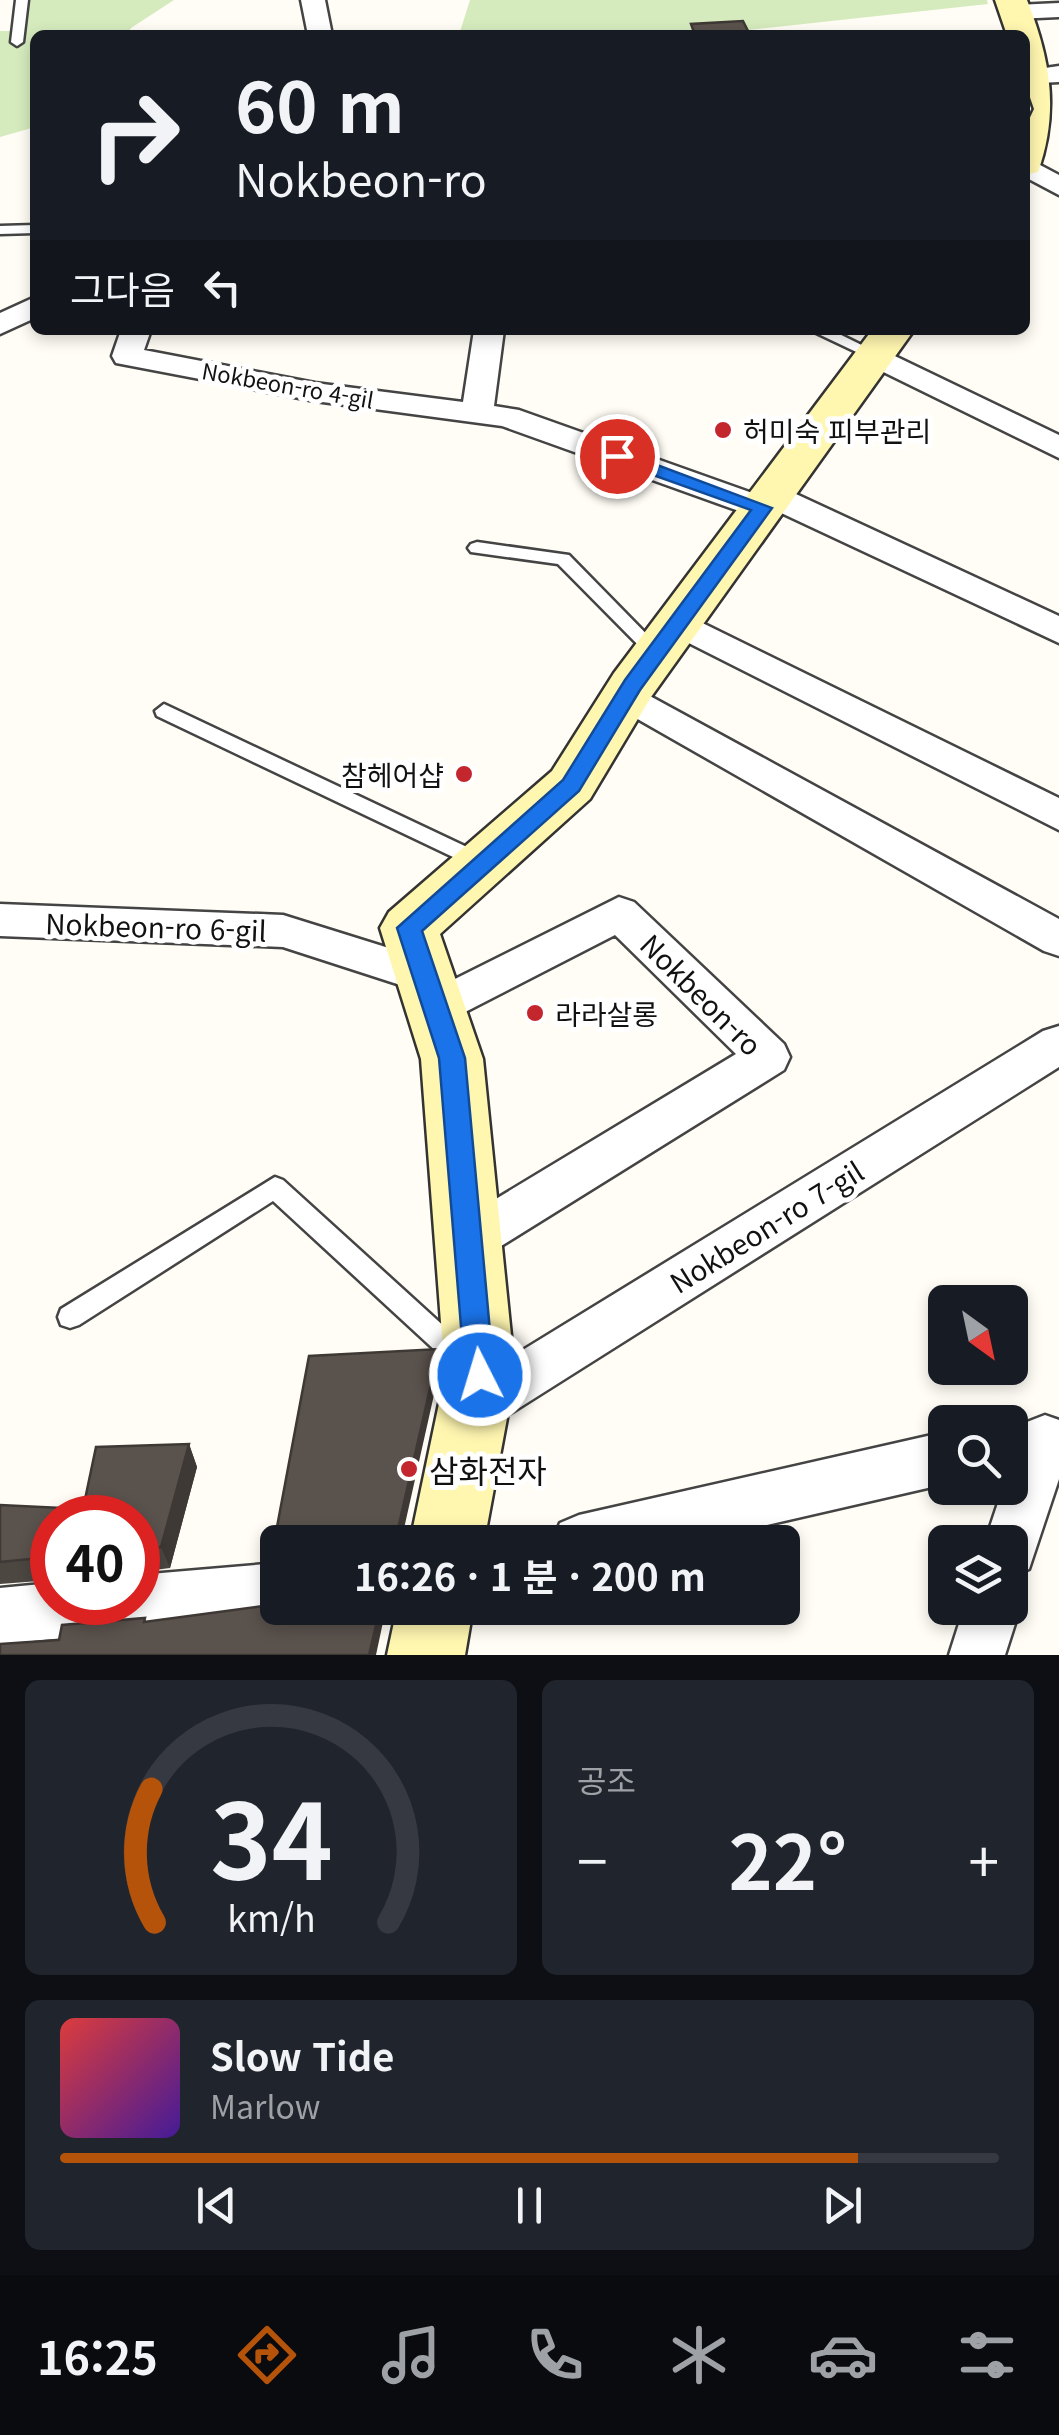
<!DOCTYPE html>
<html lang="ko">
<meta charset="utf-8">
<style>
:root{--surface:#171b24;--page:#20242c;--text:#f1f3f6;--muted:#9ea1a6;--line:#363941;--accent:#b45309}
body{margin:0;font-family:Georgia,"Noto Sans KR",serif;background:var(--page);color:var(--text);height:100vh;display:flex;flex-direction:column;font-size:38px;white-space:nowrap}
*{box-sizing:border-box;margin:0}
p{font-size:32px;color:var(--muted)}
.icon{flex:none;width:55px;height:55px;fill:none;stroke:currentColor;stroke-width:2;stroke-linecap:round;stroke-linejoin:round}
.map{position:relative;height:1655px;overflow:hidden}
.side{display:flex;flex-direction:column;gap:25px;padding:25px;background:#0d0f14;flex:1}
.side>*{flex:none}
.guide{position:absolute;left:30px;top:30px;width:1000px;height:305px;border-radius:15px;box-shadow:0 5px 15px #0003;background:#171b24;color:var(--text);overflow:hidden}
.needle{width:65px;rotate:147deg}
.fabs{position:absolute;left:928px;top:1285px;display:grid;gap:20px}
.fabs a{display:grid;place-items:center;width:100px;height:100px;border-radius:15px;background:var(--surface);box-shadow:0 5px 15px #0003;font-size:50px}
.speed{position:absolute;left:30px;top:1495px;display:flex;gap:20px;font-size:50px;font-weight:700;text-align:center}
.speed>*{display:grid;place-content:center;width:130px;height:130px;border-radius:50%;background:var(--surface);box-shadow:0 5px 15px #0003;line-height:1}
.speed .limit{border:15px solid #d22;background:#fff;color:#111}
.pin{position:absolute;display:grid;place-items:center;width:85px;height:85px;color:#fff;margin:-42px;border:5px solid #fff;border-radius:50%;box-shadow:0 2px 10px #0007}
.me{position:absolute;width:110px;margin:-55px;rotate:355deg;stroke-linejoin:round;filter:drop-shadow(0 0 8px #0008)}
.turn{display:flex;align-items:center;gap:35px;height:210px;padding:0 40px;font-size:45px}
.turn .icon{width:130px;height:130px;stroke-width:2.5}
.turn b{display:block;font-size:70px;line-height:85px}
.then{display:flex;align-items:center;height:95px;padding:0 40px;background:#0003;gap:20px;font-size:38px}
.big{font-size:75px;font-weight:700;line-height:1.1}
.side .card{flex:1;display:flex;flex-direction:column;justify-content:center;gap:15px;min-width:0;padding:0 35px;border-radius:15px;background:var(--page)}
.side .dial{align-items:center;gap:0}
.dial svg{height:260px;overflow:visible;fill:none;stroke:var(--line);stroke-width:7;stroke-linecap:round;text-anchor:middle}
.dial text{fill:var(--text);stroke:none}
.song{display:flex;align-items:center;gap:30px}
.cover{width:120px;height:120px;border-radius:15px;background:linear-gradient(135deg,hsl(0 70% 55%),hsl(260 70% 35%))}
.played{height:10px;border-radius:5px;background:linear-gradient(90deg,var(--accent) 85%,var(--line) 85%)}
.keys{display:flex;justify-content:space-around;direction:ltr}
.heat{display:flex;justify-content:space-between;align-items:center;font-size:55px;direction:ltr}
.side .tiles{flex:1;display:grid;gap:25px;grid-template-columns:1fr 1fr}
.card:last-child{grid-column:span 2}
.trip{position:absolute;left:260px;top:1525px;width:540px;height:100px;border-radius:15px;background:var(--surface);box-shadow:0 5px 15px #0003;font-weight:700;line-height:100px;text-align:center}
.menu{display:flex;height:160px;justify-content:space-around;align-items:center;background:#090b0e;color:var(--muted)}
.menu .icon{width:70px;height:70px}
.menu .selected{color:var(--accent)}
.menu b{font-size:45px;color:var(--text)}
.map>svg:first-child{display:block}
.green{fill:#d5ebbd}
.lines{fill:none;stroke-linecap:round;stroke-linejoin:round}
.lane-casing{stroke:#444;stroke-width:5}
.street-casing{stroke:#444;stroke-width:5}
.secondary-casing{stroke:#333;stroke-width:5}
.lane{fill:#fff;fill-rule:evenodd}
.street{fill:#fff;fill-rule:evenodd}
.secondary{fill:#fff6b0;fill-rule:evenodd}
.wall{fill:#4d4742}
.shaded-wall{fill:#3f3936}
.building{fill:#5a524d;stroke:#3f3936;stroke-width:2.5}
.route{fill:#1a73e8;stroke:#114b97;stroke-width:2.5}
.poi-dot{fill:#c4262e;stroke:#fff;stroke-width:4}
.labels{text-anchor:middle;dominant-baseline:central;stroke-width:10;stroke-linejoin:round;paint-order:stroke}
.far-street-label{font-size:22px;fill:#111;stroke:#fff}
.poi-label{font-size:28px;fill:#111;stroke:#fff;text-anchor:start}
.street-label{font-size:28px;fill:#111;stroke:#fff}
.near-poi-label{font-size:32px;fill:#111;stroke:#fff;text-anchor:start}
</style>
<div class="map">
<svg width="1059" height="1655" viewBox="0 0 1059 1655">
<rect width="100%" height="100%" fill="#fffdf5"/>
<path class="green" d="M26,0H174L131,28L127,35H35V127L0,137V31H14Z
M470,0H987L988,4L703,35H459Z"/>
<g class="lines">
<defs>
<path id="lane" d="M16,0H28L23,42L17,46L11,42Z
M35,225V233L0,234V226Z
M810,330H831L882,355L879,358H869Z
M477,542L569,555L665,653L656,659L650,657L558,564L471,552L468,548L471,544Z
M164,704L488,857L491,862L488,867H474L157,716L155,711Z
M275,1177L283,1180L469,1349L473,1357L469,1365L460,1369L451,1365L273,1201L79,1325L70,1328L61,1325L58,1317L61,1309Z"/>
<path id="street" d="M301,0H325L332,35H308Z
M1059,3V17L1016,19L1004,12L1016,5Z
M1059,66V82L1040,83L1027,75L1031,70Z
M1025,157L1059,175V195L1025,177Z
M35,297V318L0,334V313Z
M121,330H151L144,350L315,383L463,402L474,330H504L494,406L519,410L755,494L759,488L771,485L783,488L1059,616V643L777,511L762,519L750,515L502,426L315,401L116,363L112,356Z
M874,346L1059,435V458L863,362L859,355L863,348Z
M678,611L1059,798V830L665,631L660,623L665,615Z
M626,683L1059,919V956L1044,951L613,705L607,696L613,687Z
M619,897L634,902L784,1044L790,1057L784,1070L485,1256L468,1263L451,1256L444,1241L451,1226L736,1054L615,935L436,1027L421,1021L414,1009L421,997L431,991L425,993L283,947L0,936V904L283,915L440,964L446,976L441,986Z
M1059,1026V1067L492,1425L474,1433L456,1425L448,1408L456,1391L1043,1031Z
M1045,1415L1059,1420V1479L1029,1569L1010,1577V1542H985L1003,1488H1010V1467L1027,1422Z
M945,1432V1484L693,1542H552L560,1523L579,1515Z
M278,1563V1608H298L278,1618L0,1644V1588L52,1583V1602H138V1575Z
M1010,1588L1020,1608L1005,1655H949L964,1608H1010Z"/>
<path id="secondary" d="M995,0H1027C1051,61 1059,112 1038,172L1025,175V128L1034,109L1025,83V35H1007Z
M872,330H914L651,697L590,799L440,934L483,1059L515,1375L484,1542H410L445,1375L421,1059L380,928L389,912L552,771L614,673Z
M397,1608H473L465,1655H387Z"/>
</defs>
<use href="#lane" class="lane-casing"/>
<use href="#street" class="street-casing"/>
<use href="#secondary" class="secondary-casing"/>
<use href="#lane" class="lane"/>
<use href="#street" class="street"/>
<use href="#secondary" class="secondary"/>
</g>
<path class="wall" d="M189,1444L197,1467L170,1568L138,1572V1518H52V1580L0,1584V1505L83,1509Z"/>
<path class="shaded-wall" d="M439,1349L440,1368L401,1542H395Z
M189,1444L197,1467L170,1568L161,1547Z
M380,1608H386L376,1655H369Z"/>
<path class="building" d="M743,21L750,35H695L691,24Z
M439,1349L395,1542H278L277,1588L274,1543L309,1356Z
M189,1444L161,1547L138,1550V1518H52V1562H45L40,1558L0,1562V1505L83,1509L96,1447Z
M278,1604V1608H380L369,1655H0V1644L59,1640L62,1625L145,1618L144,1622Z"/>
<path class="route" d="M617,450L772,508L640,690L579,791L422,931L465,1058L494,1375L490,1385L480,1389L469,1385L465,1375L439,1058L397,928L563,780L625,680L751,510L611,460L608,456Z"/>
<g class="poi-dot">
<circle cx="723" cy="430" r="10"/>
<circle cx="464" cy="774" r="10"/>
<circle cx="535" cy="1013" r="10"/>
<circle cx="409" cy="1469" r="10"/>
</g>
<g class="labels">
<g class="far-street-label">
<text transform="translate(288 384) rotate(10)">Nokbeon-ro 4-gil</text>
</g>
<g class="poi-label">
<text x="743" y="430">허미숙 피부관리</text>
<text x="444" y="774" text-anchor="end">참헤어샵</text>
<text x="555" y="1013">라라살롱</text>
</g>
<g class="street-label">
<text transform="translate(156 926) rotate(2)">Nokbeon-ro 6-gil</text>
<text transform="translate(702 994) rotate(45)">Nokbeon-ro</text>
<text transform="translate(766 1226) rotate(-32)">Nokbeon-ro 7-gil</text>
</g>
<g class="near-poi-label">
<text x="429" y="1469">삼화전자</text>
</g>
</g>
</svg>
<div class="fabs">
<a><svg class="needle" viewBox="-14 -14 28 28"><path d="M0-13l5 13h-10z" fill="#e53935"/><path d="M0 13l5-13h-10z" fill="#9ea1a6"/></svg></a>
<a><svg class="icon" aria-label="search" viewBox="0 0 24 24"><circle cx="10" cy="10" r="6"/><path d="M15 15l6 6"/></svg></a>
<a><svg class="icon" aria-label="layers" viewBox="0 0 24 24"><path d="M12 4l9 5-9 5-9-5zM3 14l9 5 9-5"/></svg></a>
</div>
<div class="speed"><div class="limit">40</div></div>
<div class="pin" style="left:617px;top:456px;background:#d93025"><svg class="icon" aria-label="arrive" viewBox="0 0 24 24"><path d="M6 21V4h12l-3 4 3 4H6"/></svg></div>
<svg class="me" style="left:480px;top:1375px" viewBox="-20 -20 40 40"><circle r="17" fill="#1a73e8" stroke="#fff" stroke-width="3"/><path d="M0-11L8 9 0 5-8 9z" fill="#fff"/></svg>
<div class="trip">16:26 · 1 분 · 200 m</div>
<div class="guide">
<div class="turn"><svg class="icon" aria-label="right" viewBox="0 0 24 24"><path d="M7 20v-9h11M14 6l5 5-5 5"/></svg><div><b>60 m</b>Nokbeon-ro</div></div>
<div class="then">그다음<svg class="icon" aria-label="left" viewBox="0 0 24 24"><path d="M17 20v-9H6M10 6l-5 5 5 5"/></svg></div>
</div>
</div>
<section class="side">
<div class="tiles">
<div class="card dial"><svg viewBox="0 0 100 80">
<path d="M14 69A42 42 0 1 1 86 69"/>
<path d="M14 69A42 42 0 0 1 13 28" stroke="#b45309"/>
<text x="50" y="56" font-size="32" font-weight="700">34</text>
<text x="50" y="72" font-size="11">km/h</text>
</svg></div>
<div class="card"><p>공조</p>
<div class="heat"><a>−</a><b class="big">22°</b><a>+</a></div>
</div>
<div class="card">
<div class="song"><i class="cover"></i><div><b>Slow Tide</b><p>Marlow</p></div></div>
<div class="played"></div>
<div class="keys"><svg class="icon" aria-label="previous" viewBox="0 0 24 24"><path d="M18 5L8 12l10 7zM5 5v14"/></svg><svg class="icon" aria-label="pause" viewBox="0 0 24 24"><path d="M8 5v14M16 5v14"/></svg><svg class="icon" aria-label="next" viewBox="0 0 24 24"><path d="M6 5l10 7-10 7zM19 5v14"/></svg></div>
</div>
</div>
</section>
<nav class="menu">
<b>16:25</b>
<svg class="icon selected" aria-label="directions" viewBox="0 0 24 24"><path d="M12 3l9 9-9 9-9-9zM9 14v-3h6M13 9l2 2-2 2"/></svg>
<svg class="icon" aria-label="music" viewBox="0 0 24 24"><path d="M9 18V5l10-2v13"/><circle cx="6" cy="18" r="3"/><circle cx="16" cy="16" r="3"/></svg>
<svg class="icon" aria-label="phone" viewBox="0 0 24 24"><path d="M5 4h4l2 5-3 2q2 4 5 5l2-3 5 2v4C11 20 4 13 5 4z"/></svg>
<svg class="icon" aria-label="climate" viewBox="0 0 24 24"><path d="M12 3v18M4 7l16 10M4 17L20 7"/></svg>
<svg class="icon" aria-label="car" viewBox="0 0 24 24"><path d="M5 17H2v-5l4-1 3-4h7l3 4 3 1v5h-3M9 17h6M6 11h13"/><circle cx="7" cy="17" r="2"/><circle cx="17" cy="17" r="2"/></svg>
<svg class="icon" aria-label="filters" viewBox="0 0 24 24"><path d="M4 7h16M4 17h16"/><circle cx="9" cy="7" r="2"/><circle cx="15" cy="17" r="2"/></svg>
</nav>
